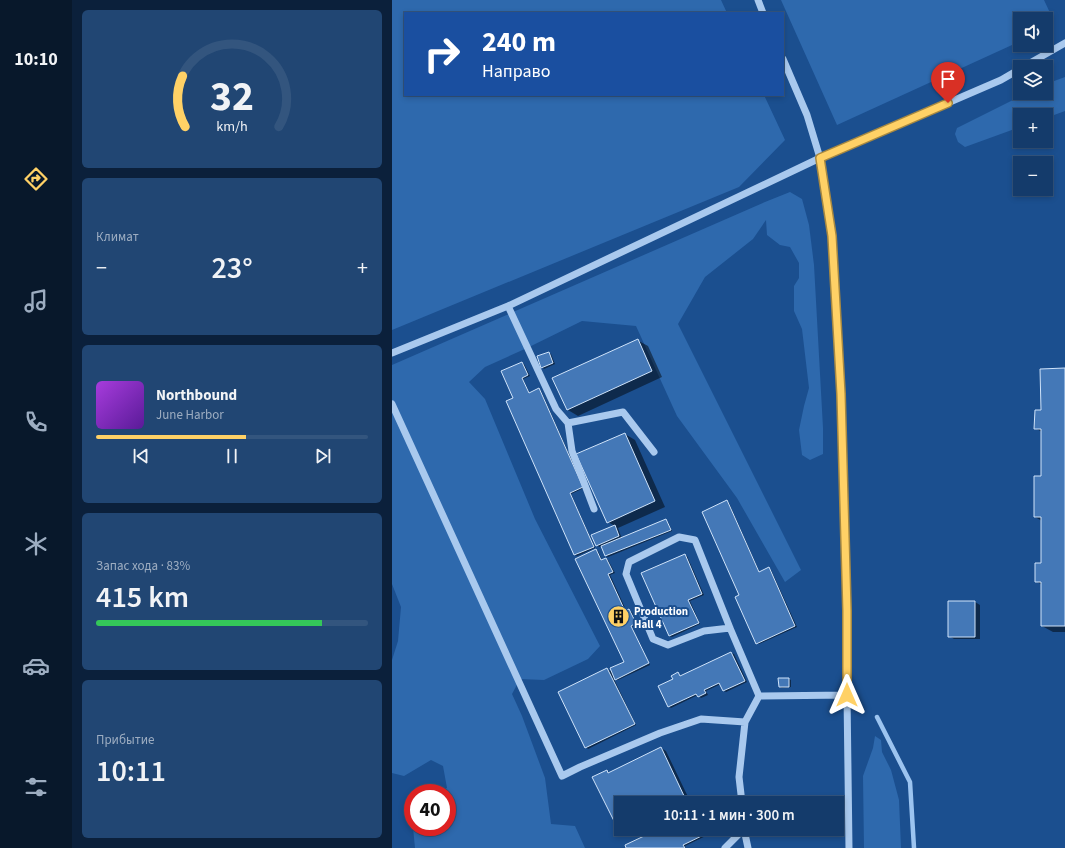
<!DOCTYPE html>
<html lang="ru">
<meta charset="utf-8">
<style>
:root{--surface:#143b6b;--page:#214673;--text:#f1f3f6;--muted:#9dadc1;--line:#33557e;--accent:#ffd166}
body{margin:0;font-family:"Source Sans 3",sans-serif;background:var(--page);color:var(--text);height:100vh;display:flex;flex-direction:column;font-size:15px;white-space:nowrap}
*{box-sizing:border-box;margin:0}
p{font-size:13px;color:var(--muted)}
.icon{flex:none;width:22px;height:22px;fill:none;stroke:currentColor;stroke-width:2;stroke-linecap:round;stroke-linejoin:round}
.map{position:relative;flex:1;overflow:hidden}
.sheet{display:flex;flex-direction:column;gap:10px;padding:10px;background:#0b203b;width:320px}
.sheet>*{flex:none}
.guide{position:absolute;left:12px;top:12px;width:380px;height:84px;border-radius:0px;box-shadow:0 2px 6px #0003,0 0 0 1px var(--line);background:#1a4fa0;color:#fff;overflow:hidden}
.tools{position:absolute;left:621px;top:12px;display:grid;gap:8px}
.tools a{display:grid;place-items:center;width:40px;height:40px;border-radius:0px;background:var(--surface);box-shadow:0 2px 6px #0003,0 0 0 1px var(--line);font-size:20px}
.speed{position:absolute;left:12px;top:784px;display:flex;gap:8px;font-size:20px;font-weight:700;text-align:center}
.speed>*{display:grid;place-content:center;width:52px;height:52px;border-radius:50%;background:var(--surface);box-shadow:0 2px 6px #0003,0 0 0 1px var(--line);line-height:1}
.speed .limit{border:6px solid #d22;background:#fff;color:#111}
.pin{position:absolute;display:grid;place-items:center;width:34px;height:34px;color:#fff;margin:-41px -17px;border-radius:50% 50% 50% 0;rotate:-45deg;box-shadow:0 0 4px #0007}
.pin .icon{rotate:45deg}
.me{position:absolute;width:44px;margin:-22px;rotate:0deg;stroke-linejoin:round;filter:drop-shadow(0 0 3px #0008)}
.turn{display:flex;align-items:center;gap:14px;height:84px;padding:0 12px;font-size:18px}
.turn .icon{width:52px;height:52px;stroke-width:2.5}
.turn b{display:block;font-size:28px;line-height:34px}
.big{font-size:30px;font-weight:600;line-height:1.1}
.sheet .tile{flex:1;display:flex;flex-direction:column;justify-content:center;gap:6px;min-width:0;padding:0 14px;border-radius:6px;background:var(--page)}
.sheet .dial{align-items:center;gap:0}
.dial svg{height:104px;overflow:visible;fill:none;stroke:var(--line);stroke-width:7;stroke-linecap:round;text-anchor:middle}
.dial text{fill:var(--text);stroke:none}
.song{display:flex;align-items:center;gap:12px}
.cover{width:48px;height:48px;border-radius:6px;background:linear-gradient(135deg,hsl(280 70% 55%),hsl(270 70% 35%))}
.played{height:4px;border-radius:2px;background:linear-gradient(90deg,var(--accent) 55%,var(--line) 55%)}
.keys{display:flex;justify-content:space-around;direction:ltr}
.heat{display:flex;justify-content:space-between;align-items:center;font-size:22px;direction:ltr}
.charge{height:6px;border-radius:3px;background:linear-gradient(90deg,#34c759 83%,var(--line) 0)}
.trip{position:absolute;left:222px;top:796px;width:230px;height:40px;border-radius:0px;background:var(--surface);box-shadow:0 2px 6px #0003,0 0 0 1px var(--line);font-weight:600;line-height:40px;text-align:center}
main{display:flex;flex:1;min-height:0}
.tab-bar{display:flex;flex-direction:column;width:72px;justify-content:space-around;align-items:center;background:#08182b;color:var(--muted)}
.tab-bar .icon{width:28px;height:28px}
.tab-bar .current{color:var(--accent)}
.tab-bar b{font-size:18px;color:var(--text)}
.map>svg:first-child{display:block}
.green{fill:#2e69ad}
.shadow{fill:#0007}
.lines{fill:none;stroke-linecap:round;stroke-linejoin:round}
.stream{stroke:#9cc4f0;stroke-width:4.5}
.building{fill:#4478b7;stroke:#cfe3fa}
.minor{stroke:#a9c9ee;stroke-width:7}
.route-casing{stroke:#a68842;stroke-width:10}
.route{stroke:#ffd166;stroke-width:7}
.labels{text-anchor:middle;dominant-baseline:central;stroke-width:4;stroke-linejoin:round;paint-order:stroke}
.poi-label{font-size:11px;font-weight:bold;fill:#fff;stroke:#1b4f8f;text-anchor:start}
</style>
<main>
<nav class="tab-bar">
<b>10:10</b>
<svg class="icon current" aria-label="directions" viewBox="0 0 24 24"><path d="M12 3l9 9-9 9-9-9zM9 14v-3h6M13 9l2 2-2 2"/></svg>
<svg class="icon" aria-label="music" viewBox="0 0 24 24"><path d="M9 18V5l10-2v13"/><circle cx="6" cy="18" r="3"/><circle cx="16" cy="16" r="3"/></svg>
<svg class="icon" aria-label="phone" viewBox="0 0 24 24"><path d="M5 4h4l2 5-3 2q2 4 5 5l2-3 5 2v4C11 20 4 13 5 4z"/></svg>
<svg class="icon" aria-label="climate" viewBox="0 0 24 24"><path d="M12 3v18M4 7l16 10M4 17L20 7"/></svg>
<svg class="icon" aria-label="car" viewBox="0 0 24 24"><path d="M5 17H2v-5l4-1 3-4h7l3 4 3 1v5h-3M9 17h6M6 11h13"/><circle cx="7" cy="17" r="2"/><circle cx="17" cy="17" r="2"/></svg>
<svg class="icon" aria-label="filters" viewBox="0 0 24 24"><path d="M4 7h16M4 17h16"/><circle cx="9" cy="7" r="2"/><circle cx="15" cy="17" r="2"/></svg>
</nav>
<section class="sheet">
<div class="tile dial"><svg viewBox="0 0 100 80">
<path d="M14 69A42 42 0 1 1 86 69"/>
<path d="M14 69A42 42 0 0 1 12 30" stroke="#ffd166"/>
<text x="50" y="56" font-size="32" font-weight="700">32</text>
<text x="50" y="72" font-size="11">km/h</text>
</svg></div>
<div class="tile"><p>Климат</p>
<div class="heat"><a>−</a><b class="big">23°</b><a>+</a></div>
</div>
<div class="tile">
<div class="song"><i class="cover"></i><div><b>Northbound</b><p>June Harbor</p></div></div>
<div class="played"></div>
<div class="keys"><svg class="icon" aria-label="previous" viewBox="0 0 24 24"><path d="M18 5L8 12l10 7zM5 5v14"/></svg><svg class="icon" aria-label="pause" viewBox="0 0 24 24"><path d="M8 5v14M16 5v14"/></svg><svg class="icon" aria-label="next" viewBox="0 0 24 24"><path d="M6 5l10 7-10 7zM19 5v14"/></svg></div>
</div>
<div class="tile"><p>Запас хода · 83%</p><b class="big">415 km</b><div class="charge"></div></div>
<div class="tile"><p>Прибытие</p><b class="big">10:11</b></div>
</section>
<div class="map">
<svg width="673" height="848" viewBox="0 0 673 848">
<rect width="100%" height="100%" fill="#1b4f8f"/>
<path class="green" d="M0,0H329L335,13H13V95H372L393,140L347,187L0,330Z
M389,0H652L659,15L654,19H628V39L620,45L445,125Z
M673,77V111L654,118V115H628V127L573,147L566,142L563,134L565,128L635,93H654V84Z
M398,192L410,199L417,225L422,265L431,428V454L418,460L410,455L407,430L412,406L417,388L410,329L402,311V286L407,278V263L398,247L388,245L375,235L374,220L361,239L313,277L286,324L409,570L393,582L345,498L285,416L244,326L190,321L135,348L93,367L77,382L93,399L143,519L208,646L196,659L152,680L128,679L120,694L130,716L153,778L159,824L183,826L193,848H23L20,817L21,813V827H55V793H45L55,788L51,766L39,760L12,776L0,773V660L6,641L9,607L0,584V365L373,202Z
M483,736L489,740L490,752L499,770L507,800L509,848H472L471,776L481,748Z"/>
<path class="shadow" d="M245,340L256,346L270,377L186,416L176,410Z
M157,353L159,354L163,364L152,369L150,367Z
M130,363L132,364L138,376L131,379L138,394L147,389L149,391L192,488L179,494L203,548L185,556L183,555L122,399Z
M673,369V632H661L650,626V585L644,581L650,564V521L643,517L650,477V432L643,428L650,411Z
M233,434L243,440L273,507L226,528L230,539L274,521L276,522L280,531L216,557L214,556L210,546L207,547L205,545L223,526L216,522Z
M335,501L337,503L368,573L377,569L379,570L405,627L367,644L365,643L348,596Z
M204,550L206,551L210,560L214,559L216,560L223,573L218,575L235,612L237,611L240,612L245,625L240,627L258,665L226,680L221,677L244,725L196,749L194,747L215,669L220,672L233,662Z
M293,555L295,556L312,595L298,601L308,624L280,637L277,636Z
M583,602L588,605V639H562L557,636Z
M339,653L342,654L355,682L334,692L332,691L329,684L314,691L316,695L309,698L306,695L279,708L276,706L282,680L286,673L289,676Z
M397,679L399,680V687L390,688L388,687Z
M269,748L274,751L298,801L293,803H229V829H240L233,833L227,830L215,771L219,773Z
M269,829H320L322,832L293,846L294,848H236Z"/>
<g class="lines">
<path class="stream" d="M485,717L518,782L522,848"/>
</g>
<path class="building" d="M246,339L260,371L175,410L160,378Z
M157,352L161,363L149,368L145,356Z
M130,362L136,375L130,378L137,393L147,388L191,487L178,493L202,547L182,555L114,401L121,398L109,371Z
M673,368V626H649V582H643V563H649V517H642V476H649V429H642L643,410H649L648,369Z
M233,433L263,501L215,523L184,454Z
M335,500L367,572L377,567L403,626L364,644L343,597L347,595L310,512Z
M274,519L279,530L213,556L209,546Z
M223,525L227,536L204,546L199,535Z
M204,549L209,560L214,558L221,572L216,574L233,611L237,609L244,623L239,626L257,663L223,680L218,668L232,662L183,559Z
M293,554L310,594L296,600L307,623L277,636L249,573Z
M556,601H583V637H556Z
M339,652L353,681L331,691L327,683L312,690L314,693L306,697L304,694L276,707L266,686L281,679L279,676L286,672L288,676Z
M215,668L243,724L193,748L166,692Z
M386,678H397V687H387Z
M269,747L293,798L283,803H229V829H230L227,831L200,777L215,770L216,773Z
M267,829H319L320,831L291,845L293,848H234L233,845Z"/>
<g class="lines">
<path class="minor" d="M366,0L371,13
M391,59L415,115L428,158L440,236L449,393L455,611V695L457,848
M631,67L673,43
M116,306L164,409L176,423L180,451L202,509
M0,353L116,306L428,158L609,80L628,69
M0,404L170,776L188,767L268,733L309,719L353,722
M176,423L231,412L262,452
M338,628L312,631L276,645L261,639L234,574L237,562L287,537L303,540L338,628L367,696L455,695
M350,803L347,777L353,722L367,696
M352,829L356,848
M333,848L352,829"/>
</g>
<g class="lines">
<defs>
<path id="route" d="M455,695V611L449,394L440,236L428,158L556,103"/>
</defs>
<use href="#route" class="route-casing"/>
<use href="#route" class="route"/>
</g>
<defs>
<symbol id="building-disc" viewBox="-11 -11 22 22"><circle r="9.5" fill="#ffd166" stroke="#1b4f8f"/><path d="M-4-6H4V6H1V3H-1V6H-4ZM-2.5-4.3h1.7v1.8h-1.7ZM.8-4.3h1.7v1.8H.8ZM-2.5-1h1.7V.8h-1.7ZM.8-1h1.7V.8H.8Z" fill="#111"/></symbol>
</defs>
<g fill-rule="evenodd">
<use href="#building-disc" x="214" y="604" width="25" height="25"/>
</g>
<g class="labels">
<g class="poi-label">
<text x="242" y="611">Production<tspan x="242" dy="13">Hall 4</tspan></text>
</g>
</g>
</svg>
<div class="tools">
<a><svg class="icon" aria-label="sound" viewBox="0 0 24 24"><path d="M4 9h4l5-4v14l-5-4H4zM17 9q2 3 0 6"/></svg></a>
<a><svg class="icon" aria-label="layers" viewBox="0 0 24 24"><path d="M12 4l9 5-9 5-9-5zM3 14l9 5 9-5"/></svg></a>
<a>+</a>
<a>−</a>
</div>
<div class="speed"><div class="limit">40</div></div>
<div class="pin" style="left:556px;top:103px;background:#d93025"><svg class="icon" aria-label="arrive" viewBox="0 0 24 24"><path d="M6 21V4h12l-3 4 3 4H6"/></svg></div>
<svg class="me" style="left:455px;top:695px" viewBox="-20 -20 40 40"><path d="M0-17L14 15 0 8-14 15z" fill="#ffd166" stroke="#fff" stroke-width="4"/></svg>
<div class="trip">10:11 · 1 мин · 300 m</div>
<div class="guide">
<div class="turn"><svg class="icon" aria-label="right" viewBox="0 0 24 24"><path d="M7 20v-9h11M14 6l5 5-5 5"/></svg><div><b>240 m</b>Направо</div></div>
</div>
</div>
</main>
